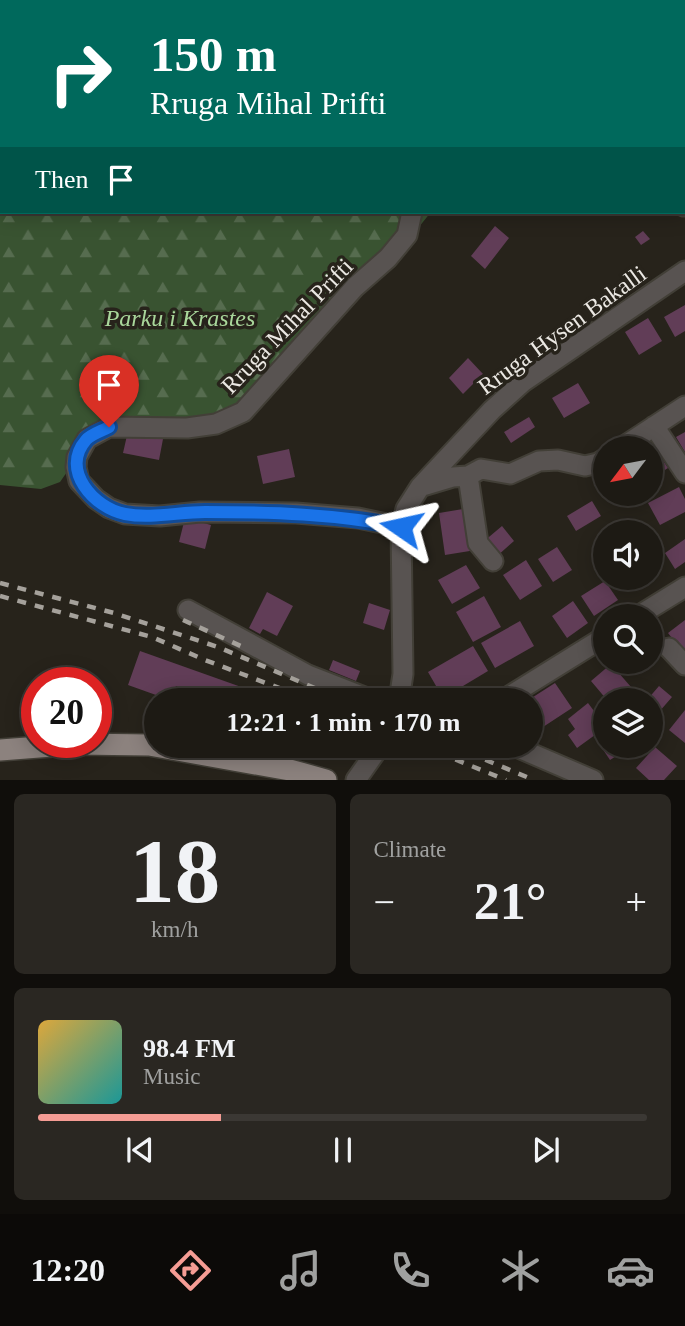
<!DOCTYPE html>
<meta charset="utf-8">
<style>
:root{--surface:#1d1a14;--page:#2a2722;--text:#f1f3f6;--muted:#a0a1a0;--line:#3b3834;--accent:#f59c94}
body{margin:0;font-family:"Times New Roman",serif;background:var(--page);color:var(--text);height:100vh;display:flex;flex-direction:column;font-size:26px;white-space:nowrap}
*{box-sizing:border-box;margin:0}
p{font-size:23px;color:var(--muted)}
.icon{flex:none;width:38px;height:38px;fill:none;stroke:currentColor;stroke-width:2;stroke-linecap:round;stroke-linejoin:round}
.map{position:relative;height:780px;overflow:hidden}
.details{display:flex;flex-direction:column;gap:14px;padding:14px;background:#100e0b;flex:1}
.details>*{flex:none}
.top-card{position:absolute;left:0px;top:0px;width:686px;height:214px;box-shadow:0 4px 18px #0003,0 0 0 2px var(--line);background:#00695c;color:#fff;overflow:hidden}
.needle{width:46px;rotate:238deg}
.fabs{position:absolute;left:593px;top:436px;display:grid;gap:14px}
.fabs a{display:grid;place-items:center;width:70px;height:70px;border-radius:50%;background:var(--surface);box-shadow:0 4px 18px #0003,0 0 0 2px var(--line);font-size:35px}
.speed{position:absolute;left:21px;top:667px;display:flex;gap:14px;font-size:35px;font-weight:700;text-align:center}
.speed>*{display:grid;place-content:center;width:91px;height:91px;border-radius:50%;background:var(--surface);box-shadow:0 4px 18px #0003,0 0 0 2px var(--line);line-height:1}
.speed .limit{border:10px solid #d22;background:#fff;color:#111}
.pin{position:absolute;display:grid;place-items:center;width:60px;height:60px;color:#fff;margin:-72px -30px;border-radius:50% 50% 50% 0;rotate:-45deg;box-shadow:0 0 7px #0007}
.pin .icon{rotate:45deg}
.me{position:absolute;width:77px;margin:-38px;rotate:281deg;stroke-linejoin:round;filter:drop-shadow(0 0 5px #0008)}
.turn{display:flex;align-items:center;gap:24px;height:147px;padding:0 35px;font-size:32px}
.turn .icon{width:91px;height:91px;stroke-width:2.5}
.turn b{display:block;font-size:49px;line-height:60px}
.then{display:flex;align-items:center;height:66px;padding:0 35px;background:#0003;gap:14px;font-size:26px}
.big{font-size:52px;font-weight:700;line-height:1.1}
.details .tile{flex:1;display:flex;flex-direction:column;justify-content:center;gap:10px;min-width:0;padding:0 24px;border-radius:10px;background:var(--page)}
.details .dial{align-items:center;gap:0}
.dial b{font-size:91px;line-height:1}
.song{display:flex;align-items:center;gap:21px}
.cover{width:84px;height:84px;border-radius:10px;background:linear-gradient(135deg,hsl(40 70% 55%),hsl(180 70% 35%))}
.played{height:7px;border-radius:4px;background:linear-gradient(90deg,var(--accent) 30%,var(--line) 30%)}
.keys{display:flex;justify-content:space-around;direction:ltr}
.heat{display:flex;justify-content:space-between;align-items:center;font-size:38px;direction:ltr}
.details .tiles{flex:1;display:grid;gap:14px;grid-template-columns:1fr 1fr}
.tile:last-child{grid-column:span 2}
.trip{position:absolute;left:144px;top:688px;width:399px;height:70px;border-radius:35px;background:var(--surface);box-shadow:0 4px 18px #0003,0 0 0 2px var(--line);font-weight:700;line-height:70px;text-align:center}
.menu{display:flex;height:112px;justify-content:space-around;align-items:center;background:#0c0a08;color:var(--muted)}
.menu .icon{width:49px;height:49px}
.menu .selected{color:var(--accent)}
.menu b{font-size:32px;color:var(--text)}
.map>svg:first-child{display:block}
.forest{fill:url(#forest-firs)}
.building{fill:#613d57}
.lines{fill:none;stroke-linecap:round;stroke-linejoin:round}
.minor-casing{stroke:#423f37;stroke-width:23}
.major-casing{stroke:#423f37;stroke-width:24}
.minor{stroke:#585351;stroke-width:19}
.major{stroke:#8c827e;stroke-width:21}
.rail{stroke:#a5a19b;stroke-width:4.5;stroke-dasharray:9 9;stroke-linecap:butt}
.route-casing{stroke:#114b97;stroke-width:18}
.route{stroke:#1a73e8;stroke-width:12}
.labels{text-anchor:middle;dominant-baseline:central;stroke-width:7;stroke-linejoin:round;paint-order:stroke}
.park-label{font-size:24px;font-style:italic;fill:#a9d79b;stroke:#27231b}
.street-label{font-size:24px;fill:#ebe8e3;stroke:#27231b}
</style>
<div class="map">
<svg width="685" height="780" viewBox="0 0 685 780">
<defs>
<pattern id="forest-firs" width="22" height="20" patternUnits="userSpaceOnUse" patternTransform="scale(1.75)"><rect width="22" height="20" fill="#395331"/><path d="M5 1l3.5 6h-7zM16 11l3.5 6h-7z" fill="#566c4f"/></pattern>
</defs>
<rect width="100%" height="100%" fill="#27231b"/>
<path class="forest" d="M0,0H541L2,2V212H431L410,238L257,394L215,421L115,419L69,469L60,482L41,489L0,485Z"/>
<path class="building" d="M495,226L509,238L485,269L471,256Z
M643,231L650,239L641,245L635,237Z
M685,305V331L675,337L664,317Z
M648,318L662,341L639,355L625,332Z
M468,358L483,374L463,394L449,378Z
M578,383L590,403L564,418L552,398Z
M529,417L535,427L511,443L504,432Z
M128,431L163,439L159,460L123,453Z
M685,432V452L676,437Z
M654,447L668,468L651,479V449Z
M289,449L295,477L263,484L257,456Z
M679,487L685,499V512L660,525L648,503Z
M592,501L601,516L576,531L567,516Z
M463,509L476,550L445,555L439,513Z
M185,518L211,525L205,549L179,542Z
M636,523L642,532H623Z
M502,526L514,541L496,557L483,542Z
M685,539V562L675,569L665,553Z
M557,547L572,570L553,582L538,559Z
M526,560L542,586L520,600L503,575Z
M466,565L480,588L452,604L438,580Z
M605,581L618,600L594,616L581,596Z
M267,592L293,606L277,636L263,629L260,634L249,628Z
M484,596L501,627L473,642L456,612Z
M573,601L588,623L567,638L552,616Z
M369,603L390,610L384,630L363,623Z
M685,620V650L683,652L668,633Z
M520,621L534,646L495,668L481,643Z
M473,646L488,671L443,698L428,672Z
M140,651L258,693L255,700H216L176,686L170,700L128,685Z
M333,660L360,671L356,681L329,670Z
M611,664L631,687L616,700H607L591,681Z
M555,683L572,708L543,727L530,708V699Z
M659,686L672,697L653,719L651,700H647Z
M588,703L606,727L577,748L568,735L575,729L568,719Z
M685,710V743L669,730Z
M606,737V746H632L610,760L598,742Z
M655,747L677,766L664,780H649L636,768Z"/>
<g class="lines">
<defs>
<path id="minor" d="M497,2V0
M684,206H685
M654,426L685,473
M621,448L685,406
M468,476L478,543L493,561
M423,486L453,477L468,476L481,469L510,474L539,461L558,460L585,466L598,463L606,458
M401,527L358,518L296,513L200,512L160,516L125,514L109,508L96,499L79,481L76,467L77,457L87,439L109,427L187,428L216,424L243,412L355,287L388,258L407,235L412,212
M188,610L308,675L372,700
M638,616L685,587
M669,648L685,665
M399,700L403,674L401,527L406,509L420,487L492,410L523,382L685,271
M503,700L606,636
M514,746L593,780
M356,780L380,746"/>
<path id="major" d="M0,750L78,744L149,745L290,770L326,780"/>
</defs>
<use href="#minor" class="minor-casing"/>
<use href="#major" class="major-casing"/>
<use href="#minor" class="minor"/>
<use href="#major" class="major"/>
<path class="rail" d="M0,583L114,613L218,647L343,700
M0,596L152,637L205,660L311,700
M183,620L243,647
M422,746L506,780
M452,746L534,780"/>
</g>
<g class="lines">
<defs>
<path id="route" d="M109,427C102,431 91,434 86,440C60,470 94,508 125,514C151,519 179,512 205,512C271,512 336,514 401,527"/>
</defs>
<use href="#route" class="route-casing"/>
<use href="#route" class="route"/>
</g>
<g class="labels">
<g class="park-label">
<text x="180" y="318">Parku i Krastes</text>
</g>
<g class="street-label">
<text transform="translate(287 326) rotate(-46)">Rruga Mihal Prifti</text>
<text transform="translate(562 330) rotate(-36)">Rruga Hysen Bakalli</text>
</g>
</g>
</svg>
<div class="fabs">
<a><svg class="needle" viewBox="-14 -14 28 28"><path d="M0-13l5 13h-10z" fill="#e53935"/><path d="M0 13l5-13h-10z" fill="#a0a1a0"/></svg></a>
<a><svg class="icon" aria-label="sound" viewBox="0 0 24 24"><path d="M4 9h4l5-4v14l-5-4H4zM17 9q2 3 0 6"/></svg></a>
<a><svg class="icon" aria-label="search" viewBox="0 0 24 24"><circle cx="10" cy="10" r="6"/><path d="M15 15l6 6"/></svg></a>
<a><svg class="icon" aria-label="layers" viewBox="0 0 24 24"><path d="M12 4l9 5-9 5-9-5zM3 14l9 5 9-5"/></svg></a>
</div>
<div class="speed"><div class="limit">20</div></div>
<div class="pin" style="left:109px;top:427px;background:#d93025"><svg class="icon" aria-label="arrive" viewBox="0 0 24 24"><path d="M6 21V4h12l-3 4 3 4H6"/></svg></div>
<svg class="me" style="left:401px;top:527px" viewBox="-20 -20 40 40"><path d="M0-17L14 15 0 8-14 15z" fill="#1a73e8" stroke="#fff" stroke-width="4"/></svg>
<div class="trip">12:21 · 1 min · 170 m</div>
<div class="top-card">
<div class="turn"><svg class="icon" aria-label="right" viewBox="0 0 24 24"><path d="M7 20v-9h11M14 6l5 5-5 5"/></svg><div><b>150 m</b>Rruga Mihal Prifti</div></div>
<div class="then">Then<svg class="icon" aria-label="arrive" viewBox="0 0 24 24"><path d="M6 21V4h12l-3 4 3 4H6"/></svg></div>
</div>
</div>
<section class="details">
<div class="tiles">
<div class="tile dial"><b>18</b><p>km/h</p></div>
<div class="tile"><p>Climate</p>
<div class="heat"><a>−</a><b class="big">21°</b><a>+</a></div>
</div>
<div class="tile">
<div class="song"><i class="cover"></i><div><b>98.4 FM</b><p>Music</p></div></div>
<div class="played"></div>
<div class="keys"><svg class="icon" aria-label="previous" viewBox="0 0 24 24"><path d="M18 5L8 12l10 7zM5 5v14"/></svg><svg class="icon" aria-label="pause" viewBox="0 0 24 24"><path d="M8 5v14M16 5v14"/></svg><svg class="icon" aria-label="next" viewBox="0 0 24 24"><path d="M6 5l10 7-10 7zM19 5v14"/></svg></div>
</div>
</div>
</section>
<nav class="menu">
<b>12:20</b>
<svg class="icon selected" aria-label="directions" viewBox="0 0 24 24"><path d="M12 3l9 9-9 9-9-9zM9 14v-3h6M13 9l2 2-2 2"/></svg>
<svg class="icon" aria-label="music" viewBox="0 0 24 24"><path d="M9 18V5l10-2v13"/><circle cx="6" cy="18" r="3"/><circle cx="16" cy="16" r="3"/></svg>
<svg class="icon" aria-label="phone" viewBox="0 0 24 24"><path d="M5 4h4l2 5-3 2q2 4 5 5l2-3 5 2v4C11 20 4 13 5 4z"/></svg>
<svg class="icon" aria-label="climate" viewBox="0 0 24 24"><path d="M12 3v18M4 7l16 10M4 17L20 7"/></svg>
<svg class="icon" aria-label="car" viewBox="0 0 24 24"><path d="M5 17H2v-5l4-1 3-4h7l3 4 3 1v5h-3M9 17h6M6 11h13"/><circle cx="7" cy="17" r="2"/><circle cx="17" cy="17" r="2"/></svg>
</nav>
